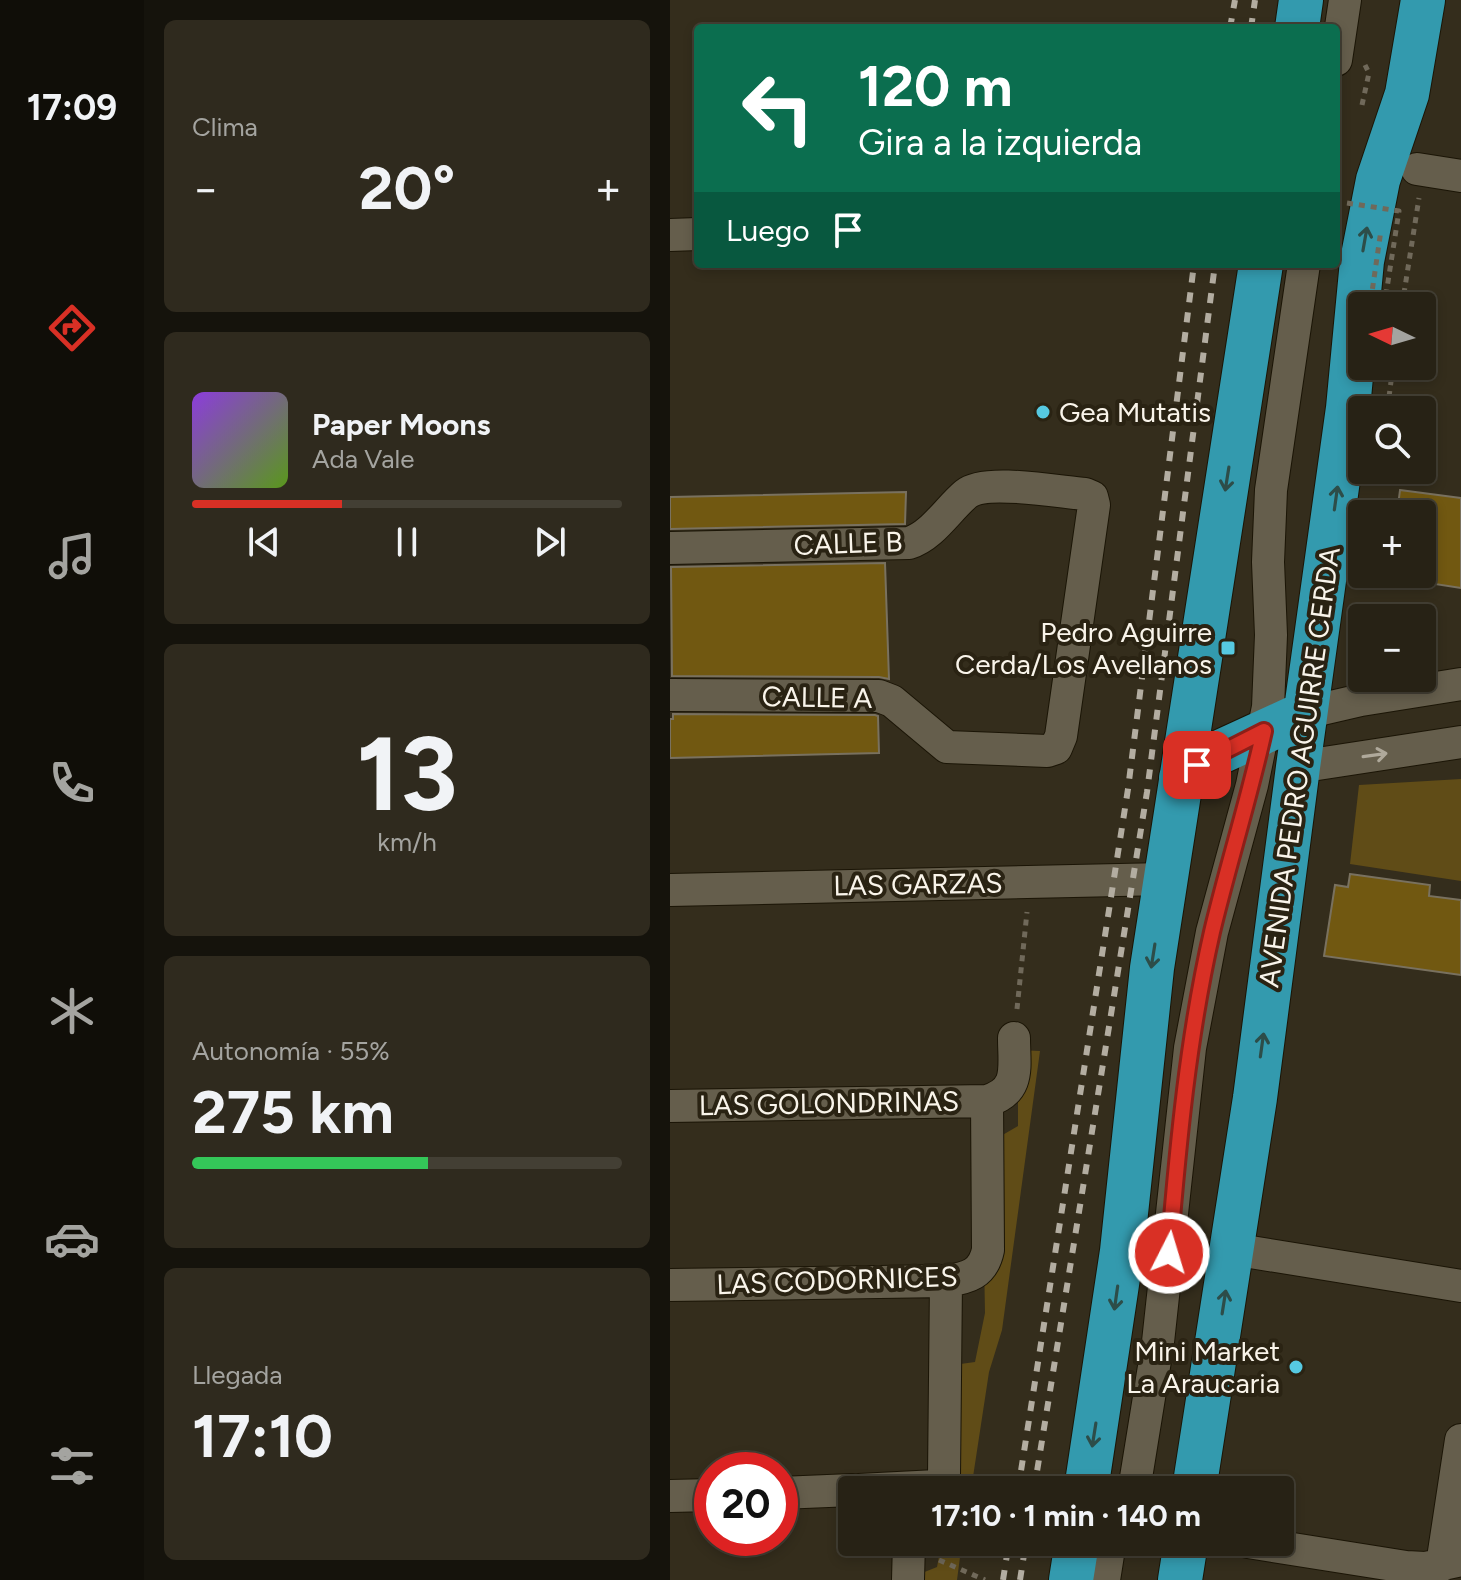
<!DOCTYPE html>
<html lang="es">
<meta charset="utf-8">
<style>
:root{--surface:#272215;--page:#2f2a1e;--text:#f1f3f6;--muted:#a4a4a0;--line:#433f34;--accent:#d93025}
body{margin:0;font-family:Figtree,sans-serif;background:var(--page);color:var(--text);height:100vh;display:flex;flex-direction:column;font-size:30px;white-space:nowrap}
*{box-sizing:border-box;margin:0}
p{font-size:26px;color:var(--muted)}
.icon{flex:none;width:44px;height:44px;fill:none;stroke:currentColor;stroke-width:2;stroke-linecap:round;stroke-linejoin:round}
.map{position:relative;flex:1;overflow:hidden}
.side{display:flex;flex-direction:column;gap:20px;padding:20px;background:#15130c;width:526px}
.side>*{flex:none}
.hud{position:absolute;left:24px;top:24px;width:646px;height:244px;border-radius:8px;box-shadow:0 4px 12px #0003,0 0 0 2px var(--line);background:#0b6e4f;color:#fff;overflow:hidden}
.needle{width:52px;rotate:275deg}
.buttons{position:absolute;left:678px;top:292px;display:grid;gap:16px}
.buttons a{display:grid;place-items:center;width:88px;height:88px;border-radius:8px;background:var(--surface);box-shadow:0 4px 12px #0003,0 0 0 2px var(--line);font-size:40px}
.speed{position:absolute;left:24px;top:1452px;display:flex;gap:16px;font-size:40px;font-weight:700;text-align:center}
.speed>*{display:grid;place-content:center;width:104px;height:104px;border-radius:50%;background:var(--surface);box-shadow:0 4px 12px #0003,0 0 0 2px var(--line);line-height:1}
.speed .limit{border:12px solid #d22;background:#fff;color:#111}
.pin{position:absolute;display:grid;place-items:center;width:68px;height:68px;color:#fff;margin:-34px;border-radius:16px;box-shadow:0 4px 12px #0006}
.me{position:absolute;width:88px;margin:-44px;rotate:5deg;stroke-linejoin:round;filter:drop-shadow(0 0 6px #0008)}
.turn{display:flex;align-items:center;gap:28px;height:168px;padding:0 32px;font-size:36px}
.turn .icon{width:104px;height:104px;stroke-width:2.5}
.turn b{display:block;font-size:56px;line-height:68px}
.then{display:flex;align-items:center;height:76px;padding:0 32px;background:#0003;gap:16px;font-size:30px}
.big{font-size:60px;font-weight:700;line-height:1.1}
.side .widget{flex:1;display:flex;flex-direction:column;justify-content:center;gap:12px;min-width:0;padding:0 28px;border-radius:12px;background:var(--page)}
.side .dial{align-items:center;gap:0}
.dial b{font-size:104px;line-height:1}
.song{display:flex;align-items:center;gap:24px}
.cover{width:96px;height:96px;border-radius:12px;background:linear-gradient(135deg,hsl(270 70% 55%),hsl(90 70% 35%))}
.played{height:8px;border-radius:4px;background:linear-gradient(90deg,var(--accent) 35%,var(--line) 35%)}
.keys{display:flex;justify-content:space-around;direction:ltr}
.heat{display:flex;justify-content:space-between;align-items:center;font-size:44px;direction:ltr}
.charge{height:12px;border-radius:6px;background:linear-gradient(90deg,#34c759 55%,var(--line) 0)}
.trip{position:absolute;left:168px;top:1476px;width:456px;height:80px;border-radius:8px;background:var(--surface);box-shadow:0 4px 12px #0003,0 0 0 2px var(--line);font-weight:700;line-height:80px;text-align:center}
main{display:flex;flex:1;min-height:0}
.tab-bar{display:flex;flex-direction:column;width:144px;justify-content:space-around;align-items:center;background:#100e08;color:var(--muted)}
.tab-bar .icon{width:56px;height:56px}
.tab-bar .active{color:var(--accent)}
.tab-bar b{font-size:36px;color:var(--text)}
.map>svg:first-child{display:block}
.green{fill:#604c17}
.building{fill:#715811;stroke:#79715f;stroke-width:2}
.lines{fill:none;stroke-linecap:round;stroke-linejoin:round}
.minor-casing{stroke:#1b1506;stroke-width:34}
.highway-casing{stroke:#1b1506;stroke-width:46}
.path{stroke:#70695a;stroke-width:5;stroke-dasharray:6 6;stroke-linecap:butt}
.minor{stroke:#655e4c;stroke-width:32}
.highway{stroke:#339aae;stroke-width:44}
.rail{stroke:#b3ada1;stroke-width:6;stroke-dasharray:10 10;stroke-linecap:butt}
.path-bridge{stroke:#70695a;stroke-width:5;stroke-dasharray:6 6;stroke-linecap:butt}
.oneway{stroke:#2d4d49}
.oneway2{stroke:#afa99b}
.route-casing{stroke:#8d1f18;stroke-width:20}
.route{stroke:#d93025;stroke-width:14}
.poi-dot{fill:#56c9e1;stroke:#2a2313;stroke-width:3}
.labels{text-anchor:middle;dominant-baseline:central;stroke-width:8;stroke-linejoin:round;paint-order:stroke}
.poi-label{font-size:28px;fill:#f9f4ea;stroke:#2a2313;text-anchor:end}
.street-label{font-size:28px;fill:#f9f4ea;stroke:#2a2313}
</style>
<main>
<nav class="tab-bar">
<b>17:09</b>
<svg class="icon active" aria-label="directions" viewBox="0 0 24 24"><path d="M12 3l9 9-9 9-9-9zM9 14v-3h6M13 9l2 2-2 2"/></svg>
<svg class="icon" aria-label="music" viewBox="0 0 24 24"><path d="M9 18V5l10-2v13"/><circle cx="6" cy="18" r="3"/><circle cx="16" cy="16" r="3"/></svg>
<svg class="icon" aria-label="phone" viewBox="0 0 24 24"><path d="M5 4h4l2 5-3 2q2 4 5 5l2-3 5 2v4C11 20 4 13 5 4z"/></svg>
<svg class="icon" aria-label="climate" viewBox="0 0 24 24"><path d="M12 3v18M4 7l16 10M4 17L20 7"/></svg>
<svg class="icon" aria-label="car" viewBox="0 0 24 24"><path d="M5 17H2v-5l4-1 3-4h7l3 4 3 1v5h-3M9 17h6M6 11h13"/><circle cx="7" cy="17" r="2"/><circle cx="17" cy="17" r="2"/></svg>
<svg class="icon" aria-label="filters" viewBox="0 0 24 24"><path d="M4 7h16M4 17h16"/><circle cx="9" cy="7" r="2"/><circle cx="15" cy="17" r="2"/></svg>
</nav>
<section class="side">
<div class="widget"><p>Clima</p>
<div class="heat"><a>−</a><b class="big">20°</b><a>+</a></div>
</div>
<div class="widget">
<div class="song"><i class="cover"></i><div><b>Paper Moons</b><p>Ada Vale</p></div></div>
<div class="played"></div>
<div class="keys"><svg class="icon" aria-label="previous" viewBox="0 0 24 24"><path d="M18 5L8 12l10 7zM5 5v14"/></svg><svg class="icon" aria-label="pause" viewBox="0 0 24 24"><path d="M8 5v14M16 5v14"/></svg><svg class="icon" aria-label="next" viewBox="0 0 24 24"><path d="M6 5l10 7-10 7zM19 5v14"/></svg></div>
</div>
<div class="widget dial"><b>13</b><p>km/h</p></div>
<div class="widget"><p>Autonomía · 55%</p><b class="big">275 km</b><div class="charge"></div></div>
<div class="widget"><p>Llegada</p><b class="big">17:10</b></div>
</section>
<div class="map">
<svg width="791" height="1580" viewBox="0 0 791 1580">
<rect width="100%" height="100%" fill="#342d1c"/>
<path class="green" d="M791,779V881L680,864L689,785Z
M348,1050L370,1051L332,1330L319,1372L301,1490H269L276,1366L305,1362L315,1313L312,1147L348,1126Z
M278,1542H292L287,1580H247V1575L267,1567L270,1551L278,1548Z"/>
<path class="building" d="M730,490L791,498V588L752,582V514H727Z
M236,492L235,524L0,529V497Z
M215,563L219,679L209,677L2,676L1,567Z
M3,714L205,715L208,716L209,753L0,758V719H3Z
M680,874L760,885L759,896L791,900V975L654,956L665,885L678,887Z"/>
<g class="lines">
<defs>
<path id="minor" d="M666,60L675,0
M747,169L791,176
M0,235L28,234
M0,548L239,543C262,536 278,509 296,494C315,478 389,492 415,494L422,497L424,505L391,736L386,748L377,751L277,747L222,701L209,696L0,695
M635,713L691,700L791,684
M628,767L791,742
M0,890L495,879
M0,1106L317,1101
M562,1249L791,1286
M0,1285L276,1281C298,1278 313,1274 318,1250L317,1101C351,1091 344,1067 344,1038
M189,1490L267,1486L274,1476L276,1281
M464,1490L488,1342L520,1048L542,932L582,785L598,707L601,635L598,562L601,490L634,264
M110,1493L182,1490
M0,1496L42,1495
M578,1542L736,1567L755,1568L791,1560
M772,1565L791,1440
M238,1580L239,1542
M434,1580L440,1542"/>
<path id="highway" d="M627,28L631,0
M511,778L548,753L635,713
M416,1490L452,1251L482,968L591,264
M524,1490L585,1098L628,767L678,408L692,261L708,180L737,94L753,0
M401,1580L407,1542
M510,1580L516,1542"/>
</defs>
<use href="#minor" class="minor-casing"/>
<use href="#highway" class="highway-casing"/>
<path class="path" d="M692,105L699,73L695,65
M732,306L749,198
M719,397L723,366
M347,1009L357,912
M269,1560L315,1580"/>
<use href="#minor" class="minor"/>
<use href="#highway" class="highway"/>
<path class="rail" d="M560,28L565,0
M581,28L585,0
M348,1490L458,789L524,264
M364,1490L477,792L545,264
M333,1580L339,1542
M350,1580L356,1542"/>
<path class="path-bridge" d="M677,203L729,211L715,301L701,299L711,230"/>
</g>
<defs><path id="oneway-shaft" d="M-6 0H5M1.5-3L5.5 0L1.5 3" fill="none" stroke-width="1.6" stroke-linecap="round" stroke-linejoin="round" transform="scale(2)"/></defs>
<g class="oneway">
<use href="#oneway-shaft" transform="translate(695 239) rotate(-80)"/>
<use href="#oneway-shaft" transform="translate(557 479) rotate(99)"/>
<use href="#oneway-shaft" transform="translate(666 498) rotate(-82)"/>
<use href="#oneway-shaft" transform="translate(483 956) rotate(99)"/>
<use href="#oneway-shaft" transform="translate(592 1045) rotate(-82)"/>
<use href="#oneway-shaft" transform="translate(446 1298) rotate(98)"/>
<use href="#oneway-shaft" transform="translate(554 1302) rotate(-81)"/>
<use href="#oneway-shaft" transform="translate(424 1435) rotate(99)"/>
</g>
<use class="oneway2" href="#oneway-shaft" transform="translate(705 755) rotate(-8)"/>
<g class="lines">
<defs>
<path id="route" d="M499,1253C508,1145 518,1037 542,932C558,865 579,799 594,731L527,765"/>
</defs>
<use href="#route" class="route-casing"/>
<use href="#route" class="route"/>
</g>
<g class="poi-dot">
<circle cx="373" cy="412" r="8"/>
<rect x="550" y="640" width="16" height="16" rx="4"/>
<circle cx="626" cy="1367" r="8"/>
</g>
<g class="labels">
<g class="poi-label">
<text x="389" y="412" text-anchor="start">Gea Mutatis</text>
<text x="542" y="632">Pedro Aguirre<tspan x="542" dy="32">Cerda/Los Avellanos</tspan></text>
<text x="610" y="1351">Mini Market<tspan x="610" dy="32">La Araucaria</tspan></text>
</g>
<g class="street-label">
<text transform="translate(178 543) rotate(-2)">CALLE B</text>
<text transform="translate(147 697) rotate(1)">CALLE A</text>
<text transform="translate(629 767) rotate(-82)">AVENIDA PEDRO AGUIRRE CERDA</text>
<text transform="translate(248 884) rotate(-1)">LAS GARZAS</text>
<text transform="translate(159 1103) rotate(-1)">LAS GOLONDRINAS</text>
<text transform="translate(167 1280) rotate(-2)">LAS CODORNICES</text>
</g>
</g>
</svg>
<div class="buttons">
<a><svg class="needle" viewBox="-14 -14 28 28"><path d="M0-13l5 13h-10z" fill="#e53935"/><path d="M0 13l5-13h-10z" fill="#a4a4a0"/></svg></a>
<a><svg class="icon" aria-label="search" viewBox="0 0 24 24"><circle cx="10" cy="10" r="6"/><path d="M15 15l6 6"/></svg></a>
<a>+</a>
<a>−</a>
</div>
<div class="speed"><div class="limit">20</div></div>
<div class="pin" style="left:527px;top:765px;background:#d93025"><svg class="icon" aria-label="arrive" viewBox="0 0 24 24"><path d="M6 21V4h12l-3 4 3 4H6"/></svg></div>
<svg class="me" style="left:499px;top:1253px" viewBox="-20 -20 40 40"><circle r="17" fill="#d93025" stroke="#fff" stroke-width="3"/><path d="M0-11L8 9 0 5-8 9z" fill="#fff"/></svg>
<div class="trip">17:10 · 1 min · 140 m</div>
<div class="hud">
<div class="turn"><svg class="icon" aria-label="left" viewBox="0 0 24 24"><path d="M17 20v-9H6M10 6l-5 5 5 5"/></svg><div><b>120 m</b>Gira a la izquierda</div></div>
<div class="then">Luego<svg class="icon" aria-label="arrive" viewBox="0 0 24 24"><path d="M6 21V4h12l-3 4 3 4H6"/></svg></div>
</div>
</div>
</main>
